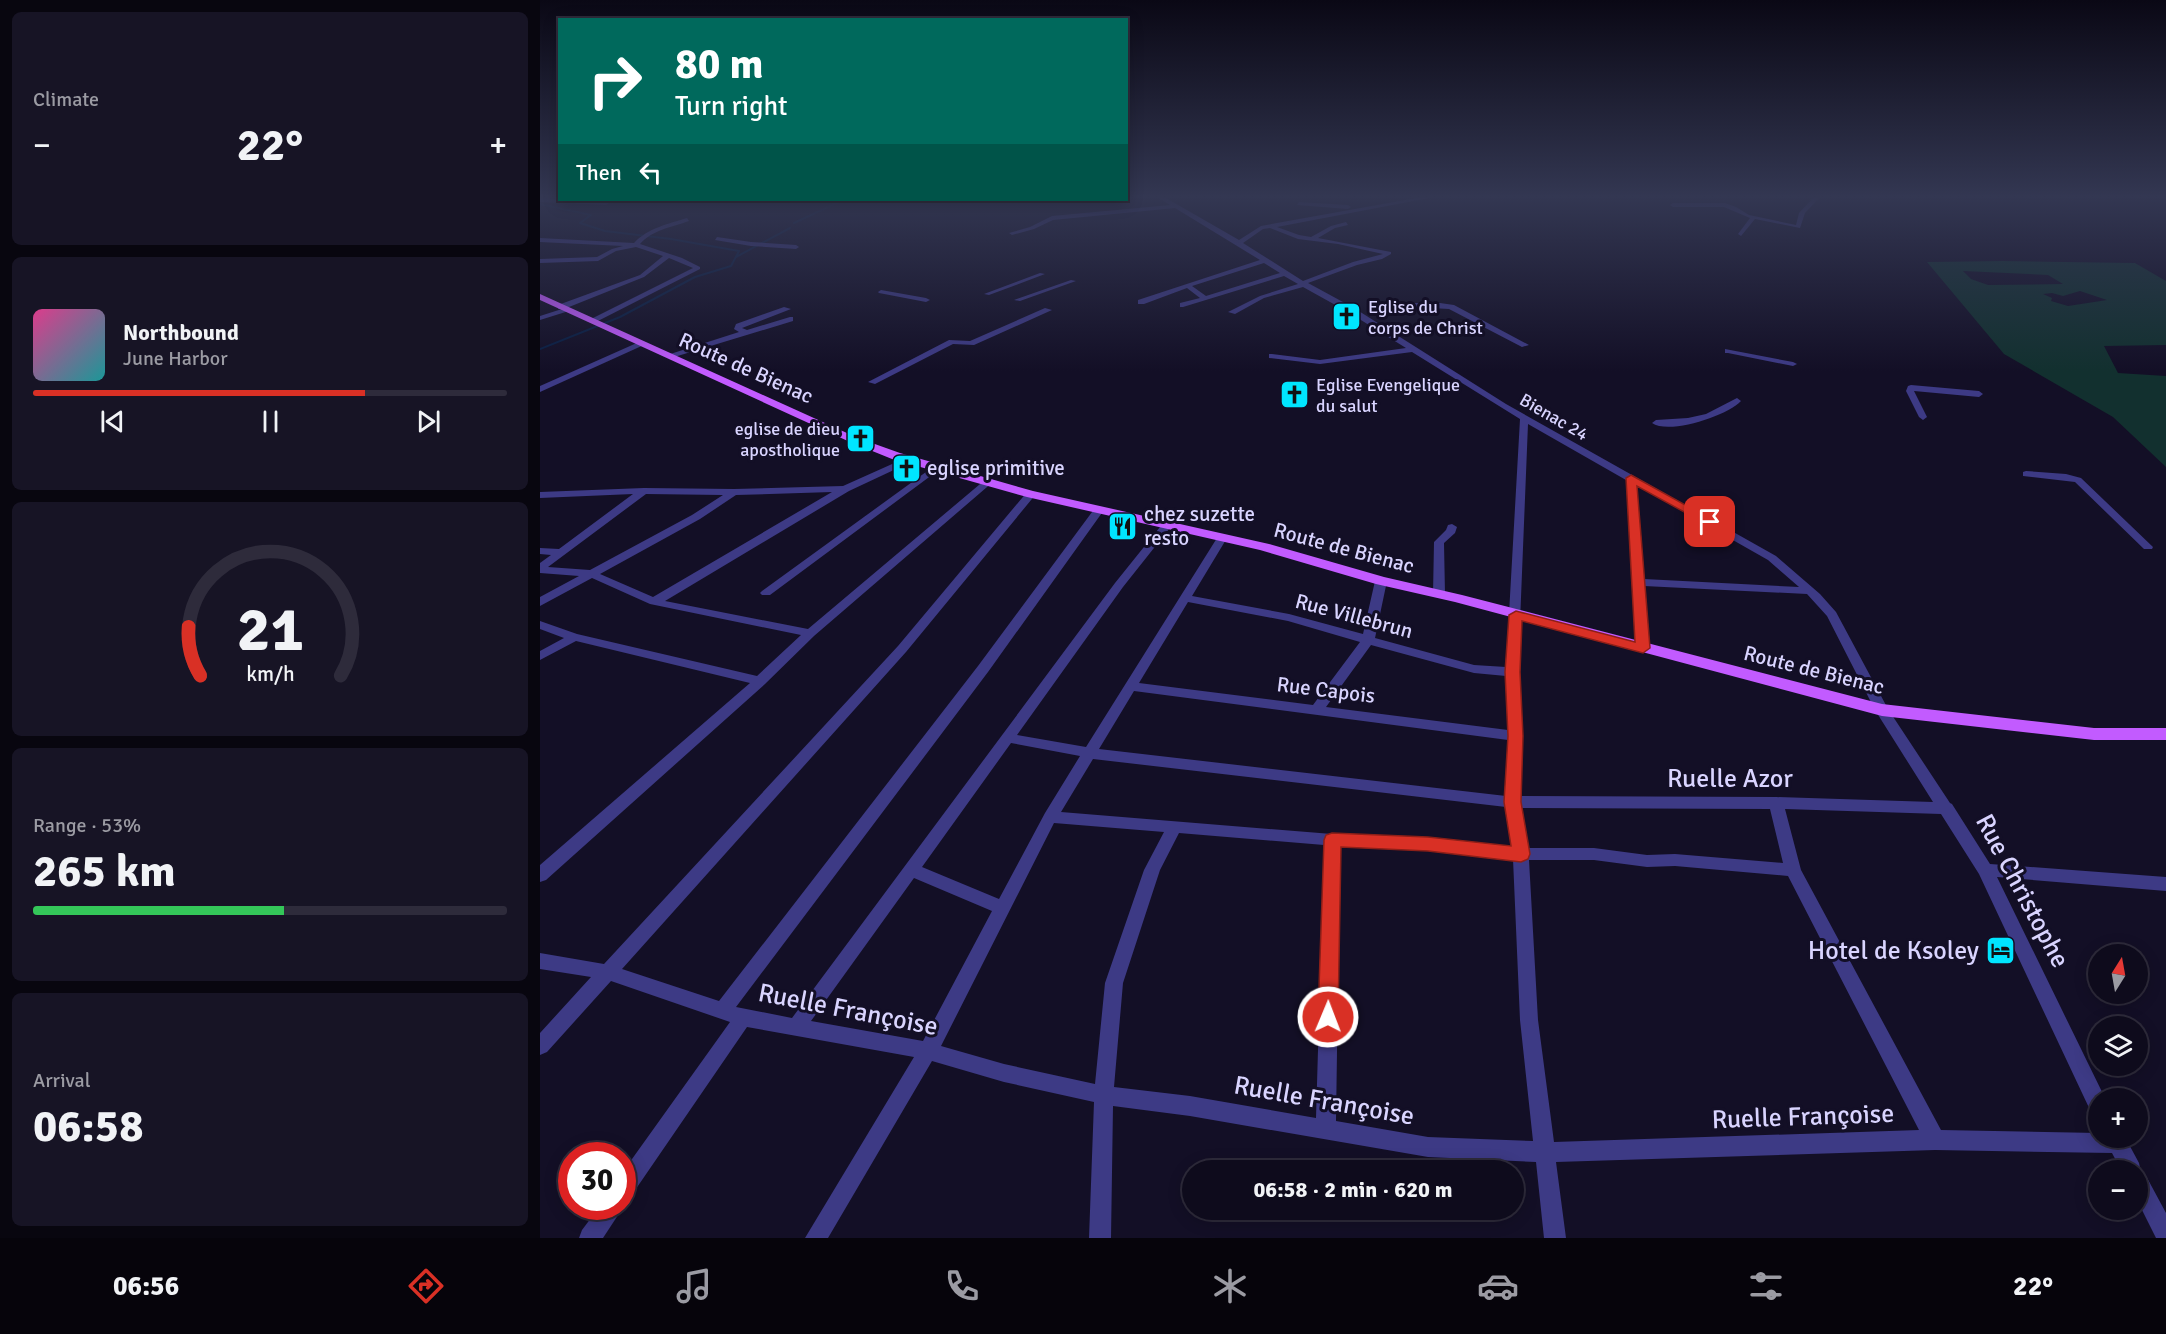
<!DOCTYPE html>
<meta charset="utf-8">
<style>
:root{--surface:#0e0b1c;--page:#171425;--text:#f1f3f6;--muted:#9b9ba3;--line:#2e2b3b;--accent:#d93025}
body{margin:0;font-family:Signika,sans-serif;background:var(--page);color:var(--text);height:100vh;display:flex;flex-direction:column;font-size:22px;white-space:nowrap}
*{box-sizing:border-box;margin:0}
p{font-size:20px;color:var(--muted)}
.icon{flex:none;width:33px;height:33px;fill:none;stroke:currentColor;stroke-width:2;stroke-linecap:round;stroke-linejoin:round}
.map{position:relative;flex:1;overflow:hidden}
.sheet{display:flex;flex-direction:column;gap:12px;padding:12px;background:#08060f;width:540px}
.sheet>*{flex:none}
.banner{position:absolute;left:18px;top:18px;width:570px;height:183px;border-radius:0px;box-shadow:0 3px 15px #0003,0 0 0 2px var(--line);background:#00695c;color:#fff;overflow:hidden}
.needle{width:39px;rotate:11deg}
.fabs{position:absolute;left:1548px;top:944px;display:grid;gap:12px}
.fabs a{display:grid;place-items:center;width:60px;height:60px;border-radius:50%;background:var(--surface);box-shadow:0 3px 15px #0003,0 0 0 2px var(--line);font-size:30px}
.speed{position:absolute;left:18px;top:1142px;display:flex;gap:12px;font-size:30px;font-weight:700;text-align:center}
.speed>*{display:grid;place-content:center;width:78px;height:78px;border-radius:50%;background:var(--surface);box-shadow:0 3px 15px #0003,0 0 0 2px var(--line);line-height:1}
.speed .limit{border:9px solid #d22;background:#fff;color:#111}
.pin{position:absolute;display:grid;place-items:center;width:51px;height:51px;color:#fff;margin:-26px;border-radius:12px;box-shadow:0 3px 9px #0006}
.me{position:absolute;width:66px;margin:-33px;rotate:1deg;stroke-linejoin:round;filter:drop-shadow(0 0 4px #0008)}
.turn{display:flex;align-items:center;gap:21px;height:126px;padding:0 18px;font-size:27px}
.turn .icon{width:78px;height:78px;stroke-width:2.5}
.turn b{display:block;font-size:42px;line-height:51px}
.then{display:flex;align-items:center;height:57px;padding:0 18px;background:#0003;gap:12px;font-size:22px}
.big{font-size:45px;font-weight:700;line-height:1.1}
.sheet .card{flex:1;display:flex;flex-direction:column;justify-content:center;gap:9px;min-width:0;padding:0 21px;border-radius:9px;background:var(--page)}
.sheet .dial{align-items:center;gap:0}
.dial svg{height:156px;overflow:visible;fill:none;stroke:var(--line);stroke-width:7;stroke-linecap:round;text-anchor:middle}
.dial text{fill:var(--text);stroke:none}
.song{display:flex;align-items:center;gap:18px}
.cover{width:72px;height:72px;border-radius:9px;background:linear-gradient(135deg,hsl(330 70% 55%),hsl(180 70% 35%))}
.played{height:6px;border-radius:3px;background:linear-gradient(90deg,var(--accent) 70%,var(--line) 70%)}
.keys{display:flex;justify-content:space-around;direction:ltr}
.heat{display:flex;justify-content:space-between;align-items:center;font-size:33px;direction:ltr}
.charge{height:9px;border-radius:4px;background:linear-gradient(90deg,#34c759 53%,var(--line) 0)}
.trip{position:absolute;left:642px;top:1160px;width:342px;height:60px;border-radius:30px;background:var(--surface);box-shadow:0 3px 15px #0003,0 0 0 2px var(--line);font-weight:700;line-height:60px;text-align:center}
.tabs{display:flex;height:96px;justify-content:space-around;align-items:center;background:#06040b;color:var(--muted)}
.tabs .icon{width:42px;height:42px}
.tabs .active{color:var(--accent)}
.tabs b{font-size:27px;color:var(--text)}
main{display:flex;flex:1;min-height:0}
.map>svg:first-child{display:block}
.green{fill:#12302f;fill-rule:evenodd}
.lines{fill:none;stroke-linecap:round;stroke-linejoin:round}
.stream{stroke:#0a1f44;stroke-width:2}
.minor{fill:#3d3a85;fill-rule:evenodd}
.major{fill:#c25bff;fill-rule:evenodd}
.route{fill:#d93025;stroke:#8d1f18;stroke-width:1.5}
.labels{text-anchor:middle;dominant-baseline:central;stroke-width:6;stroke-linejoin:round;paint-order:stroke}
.far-poi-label{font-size:18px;fill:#d9d4ff;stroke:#130f26;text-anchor:start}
.far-street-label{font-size:18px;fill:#d9d4ff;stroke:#130f26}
.street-label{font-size:21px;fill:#d9d4ff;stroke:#130f26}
.poi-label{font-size:21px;fill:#d9d4ff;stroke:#130f26;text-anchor:start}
.near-street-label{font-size:26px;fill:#d9d4ff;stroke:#130f26}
.near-poi-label{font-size:26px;fill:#d9d4ff;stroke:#130f26;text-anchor:end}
</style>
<main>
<section class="sheet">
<div class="card"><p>Climate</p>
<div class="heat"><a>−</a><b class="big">22°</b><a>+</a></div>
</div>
<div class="card">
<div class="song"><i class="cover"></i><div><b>Northbound</b><p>June Harbor</p></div></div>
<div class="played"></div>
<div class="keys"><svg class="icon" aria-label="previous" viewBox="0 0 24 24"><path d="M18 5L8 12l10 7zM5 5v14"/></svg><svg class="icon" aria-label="pause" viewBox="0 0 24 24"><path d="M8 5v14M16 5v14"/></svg><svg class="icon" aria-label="next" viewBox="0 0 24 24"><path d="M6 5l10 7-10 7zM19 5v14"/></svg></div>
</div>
<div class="card dial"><svg viewBox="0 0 100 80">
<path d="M14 69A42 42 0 1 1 86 69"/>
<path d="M14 69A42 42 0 0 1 8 44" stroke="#d93025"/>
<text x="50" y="56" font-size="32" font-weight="700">21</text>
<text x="50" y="72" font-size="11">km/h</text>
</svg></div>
<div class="card"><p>Range · 53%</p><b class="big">265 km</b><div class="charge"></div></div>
<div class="card"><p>Arrival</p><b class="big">06:58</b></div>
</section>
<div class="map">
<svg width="1626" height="1238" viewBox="0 0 1626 1238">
<rect width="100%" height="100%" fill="#130f26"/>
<path class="green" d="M1463,261L1595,263L1626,281V345L1564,346L1578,373L1626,376V467L1573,417L1464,354L1387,262ZM1423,271L1508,275L1523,284L1448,285L1431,279ZM1540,291L1567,300L1528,306L1511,301L1512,298L1503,294L1512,293L1523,296Z"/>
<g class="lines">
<path class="stream" d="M0,204L51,215L40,223L65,231L131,239L199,251L191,266L155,277L80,317L0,349
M254,223L303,200
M196,257L250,228"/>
<path class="minor" d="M0,198L66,201L69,203L66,205L0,202Z
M619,198H626L699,240L721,226L876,198H889L737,227L759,235L771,237L791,226L806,222L808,225L795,228L778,238L851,252V254L842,259L817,265L768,283L814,308L966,404L1236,556L1280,594L1296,612L1348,709L1410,803L1412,804L1450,864L1626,877V891L1457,877L1565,1098H1558V1115L1551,1112L1439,874L1401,814L1245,809L1261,870L1401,1130L1558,1133V1137H1585L1599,1163L1601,1172L1605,1174L1626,1213V1238H1616L1598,1202V1170H1581L1572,1153L1395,1150L1016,1162L1026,1238H1004L996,1162L888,1157L650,1116L573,1106L571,1238H549L554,1102L464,1082L392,1061L288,1238H265L374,1057L207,1027L89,1199L82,1202V1173L190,1022L71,981L7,1052L0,1055V1033L51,977L0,969V953L64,964L358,646L487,492H495L496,494L366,652L82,969L179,1001L438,666L555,508L559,507L564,510L448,672L196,1007L252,1018L575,583L624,522H632L633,524L583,587L477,735L546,747L677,538L682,535L687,538L652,596L749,614L823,634L835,581L841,578L847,581L835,638L934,665L966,667L980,419L872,352L780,364L729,358V354H732L780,360L866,348L808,312L763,287L724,298L695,314L688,312L720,296L758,284L744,276L643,307H640V303L660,298L647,288L604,304H598V300L720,260L635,208L513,220L494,229L472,235L469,233L490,227L512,216L630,205ZM730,228L758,239L798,244L843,254L813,262L763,281L703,243L723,229ZM724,263L740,273L666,296L652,286ZM988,424L1086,480L1097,648L1099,651L1103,652L1109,648L1104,586L1267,594L1287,616L1335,710L1393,802L1236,797L981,796L982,736L978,672ZM1096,485L1228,560L1259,587L1104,579ZM648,602L748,621L820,642L773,705L599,683ZM831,645L934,673L966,676L968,730L786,707ZM594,691L968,740L966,796L559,749ZM471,743L540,756L505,813L459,899L382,867ZM553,759L966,807L972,847L888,838L792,834L521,812ZM981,808L1230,809L1243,863L1135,854L1107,855L1054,848H988ZM514,823L624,832L604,870L565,983L555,1084L464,1064L401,1046ZM639,833L784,845L776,1118L650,1096L574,1087L583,983L620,870ZM800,846L888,850L973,859L980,1020L993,1141L888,1137L796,1121ZM989,860H1054L1107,867L1135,866L1248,876L1379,1130L1014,1142L998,1020ZM374,878L452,911L383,1041L271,1021Z
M1273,198H1279L1265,213L1260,228L1215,219L1201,236L1198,234L1210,218L1184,207H1133L1130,205L1133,203H1185L1196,207L1209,215L1256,225L1259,213Z
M759,202L808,205L811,207L808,209L757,205Z
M147,218L149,221C132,227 112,230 100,244L142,258L160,267V269L54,323L47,321L153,268L129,258L104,277L24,309H18V305L100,275L123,256L96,247L76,251L58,261L0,263V259L57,257L72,249L83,246L0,242V238L94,243C108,228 128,224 147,218Z
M177,237L211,242L256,245L259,247L256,249L211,246L175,240Z
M500,273L505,274L449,295L444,294Z
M531,280L536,281L480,301L474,300Z
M341,290L386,298L390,300L386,302L339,293L338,292Z
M871,303H900L914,305L989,345L982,347L909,309L874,307L870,305Z
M244,307L251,309L202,328L207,330L250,317H253V321L131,358L124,356L199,332L194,329L196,324Z
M25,308L32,310L0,320V316Z
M505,308L512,310L434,345L413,344L335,384L328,382L409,340L430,341Z
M99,342L106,344L0,392V386Z
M1185,349L1253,362L1257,364L1253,366L1188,353H1185Z
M1371,385L1439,391L1443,394L1439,397L1374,391L1387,417L1383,420L1379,417L1366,391L1368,386Z
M1197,398L1201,401C1187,416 1129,435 1112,423L1116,420L1148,418L1166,414Z
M370,456L373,457V461L309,491L125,601L268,629L446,479H452L454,481L274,636L225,684L6,880L0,882V865L210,683L36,641L0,660V651L24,638L0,629V621L37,634L217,676L261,635L110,604L52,578L0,606V597L39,576L0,573V563L11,555L0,554V548L19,549L93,494L0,498V492L104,488L194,489L303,486ZM292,492L113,597L60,574L160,519L196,495ZM106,494L183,495L152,515L50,570L8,567Z
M397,464L402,467L400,469L230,595H222L220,593L222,591Z
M1486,471L1526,474L1541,478L1613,547L1612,549H1604L1535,482L1483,476V472Z
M912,524L917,527L915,533L904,543L905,594L899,597L893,594L894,542L906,530L908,525Z
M82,1203L84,1206L63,1238H39L42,1230L60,1206H82Z"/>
<path class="major" d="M0,294L318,438L360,453L493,491L729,544L844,577L922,595L1342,704L1554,728H1626V740H1554L1342,716L915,602L836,584L720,550L487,497L352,459L310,442L0,300Z"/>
</g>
<linearGradient id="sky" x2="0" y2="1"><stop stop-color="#0a0815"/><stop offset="0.53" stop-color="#333752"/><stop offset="1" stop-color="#333752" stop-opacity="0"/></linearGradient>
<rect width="1626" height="371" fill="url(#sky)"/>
<path class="route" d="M1091,475L1176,522L1170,525L1166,524L1097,486L1110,648L1103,653L982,621L980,672L983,736L981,802L990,854L988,859L981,862L888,851L801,847L798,1017L795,1024L788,1027L781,1024L778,1017L784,840L786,835L792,833L888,837L971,846L964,802L968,736L965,672L969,615L976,611L1095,642L1086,478Z"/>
<defs>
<symbol id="church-square" viewBox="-11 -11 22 22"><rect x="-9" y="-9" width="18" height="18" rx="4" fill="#00e5ff" stroke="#130f26"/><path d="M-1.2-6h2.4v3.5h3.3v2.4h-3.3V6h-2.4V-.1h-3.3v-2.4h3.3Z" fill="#111"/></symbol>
<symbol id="restaurant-square" viewBox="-11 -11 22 22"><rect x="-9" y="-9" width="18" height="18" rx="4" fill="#00e5ff" stroke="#130f26"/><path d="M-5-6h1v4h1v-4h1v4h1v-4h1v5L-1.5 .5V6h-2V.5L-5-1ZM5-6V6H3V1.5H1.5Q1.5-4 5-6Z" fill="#111"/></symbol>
<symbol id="hotel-square" viewBox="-11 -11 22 22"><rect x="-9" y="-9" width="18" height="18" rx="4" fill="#00e5ff" stroke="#130f26"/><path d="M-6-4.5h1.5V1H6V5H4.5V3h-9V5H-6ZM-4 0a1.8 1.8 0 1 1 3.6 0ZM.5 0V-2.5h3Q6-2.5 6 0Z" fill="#111"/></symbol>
</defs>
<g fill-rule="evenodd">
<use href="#church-square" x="790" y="300" width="33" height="33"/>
<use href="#church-square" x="738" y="378" width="33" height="33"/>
<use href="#church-square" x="304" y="422" width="33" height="33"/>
<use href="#church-square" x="350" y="452" width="33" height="33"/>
<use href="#restaurant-square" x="566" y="510" width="33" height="33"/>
<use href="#hotel-square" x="1444" y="934" width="33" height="33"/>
</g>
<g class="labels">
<g class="far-poi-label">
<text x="828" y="307">Eglise du<tspan x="828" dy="21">corps de Christ</tspan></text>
<text x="776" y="385">Eglise Evengelique<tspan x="776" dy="21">du salut</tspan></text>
<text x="300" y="429" text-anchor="end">eglise de dieu<tspan x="300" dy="21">apostholique</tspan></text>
</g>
<g class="far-street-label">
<text transform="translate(1014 417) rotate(30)">Bienac 24</text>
</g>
<g class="street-label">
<text transform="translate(206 368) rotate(24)">Route de Bienac</text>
<text transform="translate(804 548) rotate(15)">Route de Bienac</text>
<text transform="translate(814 616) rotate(15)">Rue Villebrun</text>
<text transform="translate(1274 670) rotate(14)">Route de Bienac</text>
<text transform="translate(786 690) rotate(7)">Rue Capois</text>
</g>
<g class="poi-label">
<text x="387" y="468">eglise primitive</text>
<text x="604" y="514">chez suzette<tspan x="604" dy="24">resto</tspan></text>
</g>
<g class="near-street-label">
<text x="1190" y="779">Ruelle Azor</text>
<text transform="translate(1482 891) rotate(62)">Rue Christophe</text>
<text transform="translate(308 1010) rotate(11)">Ruelle Françoise</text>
<text transform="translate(784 1101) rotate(10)">Ruelle Françoise</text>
<text transform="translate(1263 1117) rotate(-2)">Ruelle Françoise</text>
</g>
<g class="near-poi-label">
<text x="1439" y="951">Hotel de Ksoley</text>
</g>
</g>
</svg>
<div class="fabs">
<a><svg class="needle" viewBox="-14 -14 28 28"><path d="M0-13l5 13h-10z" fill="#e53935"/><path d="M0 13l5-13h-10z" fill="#9b9ba3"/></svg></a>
<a><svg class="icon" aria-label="layers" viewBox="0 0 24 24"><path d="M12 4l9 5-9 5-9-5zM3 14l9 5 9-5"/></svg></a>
<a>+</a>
<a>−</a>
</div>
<div class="speed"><div class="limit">30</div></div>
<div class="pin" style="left:1170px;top:522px;background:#d93025"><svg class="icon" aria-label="arrive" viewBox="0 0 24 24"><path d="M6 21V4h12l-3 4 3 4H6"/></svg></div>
<svg class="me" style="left:788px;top:1017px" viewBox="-20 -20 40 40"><circle r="17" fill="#d93025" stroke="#fff" stroke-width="3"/><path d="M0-11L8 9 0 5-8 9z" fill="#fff"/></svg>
<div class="trip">06:58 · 2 min · 620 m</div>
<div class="banner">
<div class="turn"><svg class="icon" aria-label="right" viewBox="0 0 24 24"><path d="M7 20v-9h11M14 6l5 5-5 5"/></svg><div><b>80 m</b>Turn right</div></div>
<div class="then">Then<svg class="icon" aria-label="left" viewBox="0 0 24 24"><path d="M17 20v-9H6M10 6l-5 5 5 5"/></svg></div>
</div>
</div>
</main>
<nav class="tabs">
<b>06:56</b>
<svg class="icon active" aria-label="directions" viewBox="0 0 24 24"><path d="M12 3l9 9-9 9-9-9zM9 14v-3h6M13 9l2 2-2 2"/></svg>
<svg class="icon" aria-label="music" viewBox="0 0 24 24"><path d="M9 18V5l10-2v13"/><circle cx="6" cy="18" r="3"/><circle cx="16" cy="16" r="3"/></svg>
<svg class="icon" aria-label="phone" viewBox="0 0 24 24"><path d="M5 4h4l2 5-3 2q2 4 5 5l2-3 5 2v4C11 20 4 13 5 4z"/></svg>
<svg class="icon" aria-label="climate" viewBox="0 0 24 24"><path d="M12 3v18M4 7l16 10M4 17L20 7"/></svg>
<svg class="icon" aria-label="car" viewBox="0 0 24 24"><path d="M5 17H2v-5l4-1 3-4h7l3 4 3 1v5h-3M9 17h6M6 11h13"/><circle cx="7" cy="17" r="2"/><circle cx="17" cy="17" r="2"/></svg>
<svg class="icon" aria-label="filters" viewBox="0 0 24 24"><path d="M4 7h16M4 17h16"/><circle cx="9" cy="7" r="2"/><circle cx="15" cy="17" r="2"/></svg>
<b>22°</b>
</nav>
